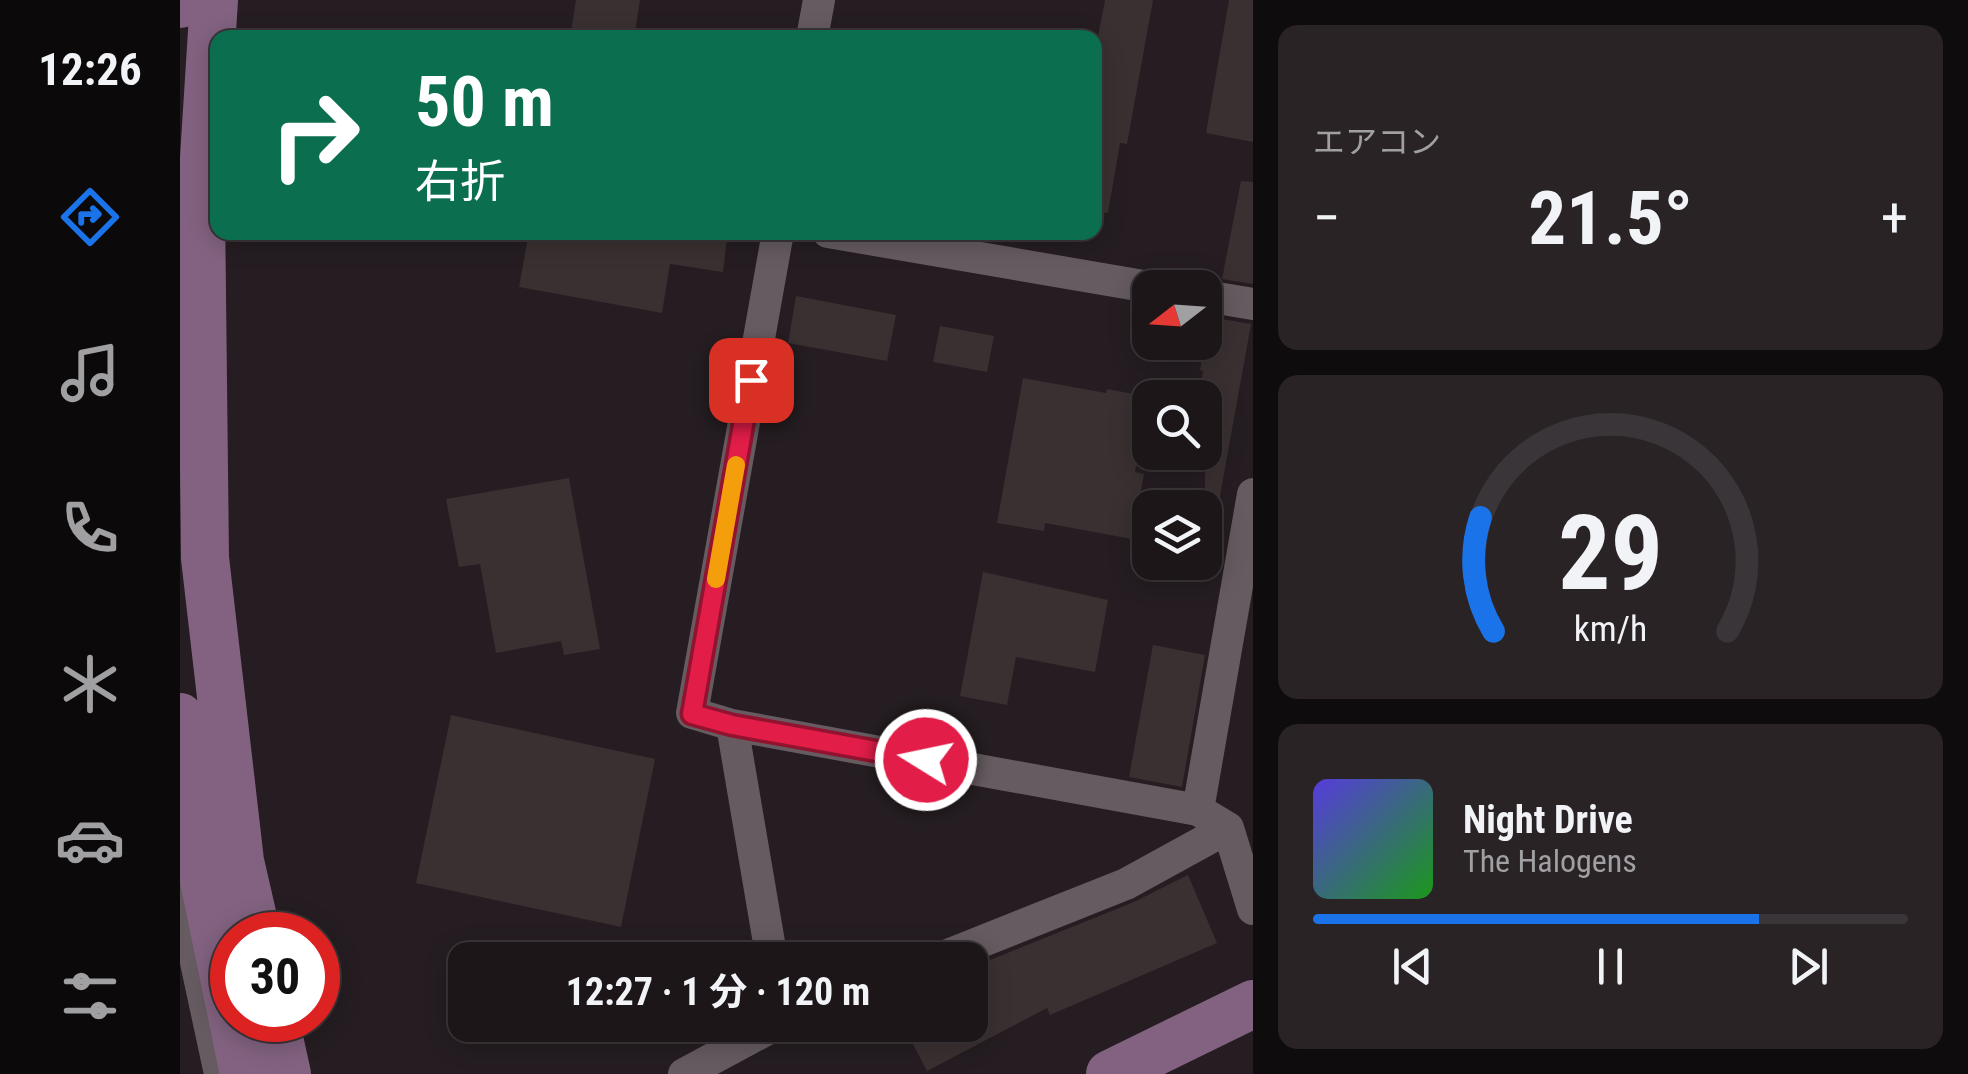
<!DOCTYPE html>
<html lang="ja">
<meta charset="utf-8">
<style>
:root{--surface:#1c1619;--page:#292326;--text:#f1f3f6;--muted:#a09fa2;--line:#3a3538;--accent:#1a73e8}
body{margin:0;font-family:"Roboto Condensed","Noto Sans JP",sans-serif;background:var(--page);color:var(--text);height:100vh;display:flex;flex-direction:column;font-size:38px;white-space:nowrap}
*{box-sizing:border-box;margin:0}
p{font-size:32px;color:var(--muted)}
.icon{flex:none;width:55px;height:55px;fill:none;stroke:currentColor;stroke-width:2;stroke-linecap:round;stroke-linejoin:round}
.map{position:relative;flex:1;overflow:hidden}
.sheet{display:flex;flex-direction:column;gap:25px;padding:25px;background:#0f0c0e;width:715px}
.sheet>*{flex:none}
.banner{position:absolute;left:30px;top:30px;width:892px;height:210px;border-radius:20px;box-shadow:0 5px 25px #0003,0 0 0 2px var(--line);background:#0b6e4f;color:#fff;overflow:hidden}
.needle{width:65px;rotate:253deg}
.buttons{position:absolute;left:952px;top:270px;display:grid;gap:20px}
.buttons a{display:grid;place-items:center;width:90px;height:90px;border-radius:20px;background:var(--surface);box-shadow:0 5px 25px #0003,0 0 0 2px var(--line);font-size:50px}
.speed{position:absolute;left:30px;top:912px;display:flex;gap:20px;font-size:50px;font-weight:700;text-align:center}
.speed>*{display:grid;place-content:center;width:130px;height:130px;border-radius:50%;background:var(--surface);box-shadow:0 5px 25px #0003,0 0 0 2px var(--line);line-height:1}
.speed .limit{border:15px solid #d22;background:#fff;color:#111}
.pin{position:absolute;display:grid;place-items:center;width:85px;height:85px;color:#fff;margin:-42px;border-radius:20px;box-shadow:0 5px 15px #0006}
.me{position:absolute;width:110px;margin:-55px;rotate:280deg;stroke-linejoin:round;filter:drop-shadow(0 0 8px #0008)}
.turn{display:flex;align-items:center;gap:35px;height:210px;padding:0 40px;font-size:45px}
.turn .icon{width:130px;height:130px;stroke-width:2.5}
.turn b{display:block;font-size:70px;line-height:85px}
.big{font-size:75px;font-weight:700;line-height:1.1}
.sheet .widget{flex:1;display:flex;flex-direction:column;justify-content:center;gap:15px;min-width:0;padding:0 35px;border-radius:20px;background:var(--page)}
.sheet .dial{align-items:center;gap:0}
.dial svg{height:260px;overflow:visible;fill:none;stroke:var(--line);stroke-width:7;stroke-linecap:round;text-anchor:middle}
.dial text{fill:var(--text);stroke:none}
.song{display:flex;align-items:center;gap:30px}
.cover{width:120px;height:120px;border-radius:15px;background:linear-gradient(135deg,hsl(250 70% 55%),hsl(120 70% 35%))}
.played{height:10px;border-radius:5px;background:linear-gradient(90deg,var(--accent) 75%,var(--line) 75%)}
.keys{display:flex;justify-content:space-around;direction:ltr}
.heat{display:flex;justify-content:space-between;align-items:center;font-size:55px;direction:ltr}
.trip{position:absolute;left:268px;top:942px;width:540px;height:100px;border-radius:20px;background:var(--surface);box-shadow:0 5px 25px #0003,0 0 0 2px var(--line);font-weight:700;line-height:100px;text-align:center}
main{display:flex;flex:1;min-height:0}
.tab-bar{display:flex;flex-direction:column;width:180px;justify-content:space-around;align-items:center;background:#0b090a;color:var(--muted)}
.tab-bar .icon{width:70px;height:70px}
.tab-bar .selected{color:var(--accent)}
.tab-bar b{font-size:45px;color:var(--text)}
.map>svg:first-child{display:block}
.building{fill:#3a3031}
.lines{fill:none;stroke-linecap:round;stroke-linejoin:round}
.street{stroke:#655b60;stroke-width:32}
.secondary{stroke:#826280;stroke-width:48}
.route-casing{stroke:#92132f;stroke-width:25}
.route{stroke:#e11d48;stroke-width:18}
.slow{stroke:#f59e0b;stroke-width:18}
</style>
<main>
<nav class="tab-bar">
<b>12:26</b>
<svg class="icon selected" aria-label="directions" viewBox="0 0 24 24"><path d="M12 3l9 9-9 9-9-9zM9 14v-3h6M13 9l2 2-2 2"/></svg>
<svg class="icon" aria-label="music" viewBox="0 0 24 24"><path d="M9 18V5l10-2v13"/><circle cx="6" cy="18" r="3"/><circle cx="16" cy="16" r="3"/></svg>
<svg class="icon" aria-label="phone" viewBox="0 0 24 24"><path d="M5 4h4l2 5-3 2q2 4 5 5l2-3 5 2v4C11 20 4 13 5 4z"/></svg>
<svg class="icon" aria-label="climate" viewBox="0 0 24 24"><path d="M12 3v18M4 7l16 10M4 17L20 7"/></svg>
<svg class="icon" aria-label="car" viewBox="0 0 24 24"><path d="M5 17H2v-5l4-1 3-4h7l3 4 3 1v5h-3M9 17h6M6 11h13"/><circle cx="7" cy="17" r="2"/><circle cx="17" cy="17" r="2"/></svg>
<svg class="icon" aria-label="filters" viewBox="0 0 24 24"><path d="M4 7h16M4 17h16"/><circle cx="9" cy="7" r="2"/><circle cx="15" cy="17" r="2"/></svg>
</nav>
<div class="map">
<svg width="1073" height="1074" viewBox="0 0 1073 1074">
<rect width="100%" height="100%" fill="#251d21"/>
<path class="building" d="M396,0H460L454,38H390Z
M925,0H973L947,144L940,143L928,213L915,212V52Z
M1049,0H1073V142L1026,133Z
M1061,181L1073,182V284L1042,279Z
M349,232H511L547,238L543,272L490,264L482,313L339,287Z
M616,296L716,315L707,361L608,343Z
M1030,317L1071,324L1038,507L1025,506V398H1018L1023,371L1020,370Z
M760,326L814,336L807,372L753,362Z
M843,378L926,393L927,389L969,397L955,472L964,474L952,539L865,523L864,531L817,523Z
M389,478L420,649L384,655L381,641L316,653L300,564L279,567L266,499Z
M803,572L928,600L915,672L836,657L827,705L780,696Z
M973,645L1025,655L1002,787L949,777Z
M271,715L475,759L441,927L236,883Z
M1008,875L1037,943L870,1015L867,1008L747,1071L723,1025H790V968L954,902Z"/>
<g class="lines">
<path class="street" d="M632,38L639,0
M648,232L975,288
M1025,296L1073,304
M1073,494L1018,810L1048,828L1073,909
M552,725L512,713L598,232
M0,888L40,1074
M592,960L552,725L1018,810
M755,960L946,884L1048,828
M504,1074L595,1025"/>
<path class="secondary" d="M34,0L21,205L25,558L60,861L77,935
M0,4V0
M0,717L7,791
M0,764L64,1074
M95,1020L107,1074
M930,1074L1073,1004"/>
</g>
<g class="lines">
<defs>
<path id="route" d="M571,380L512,714L552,725L746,760"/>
</defs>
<use href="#route" class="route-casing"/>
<use href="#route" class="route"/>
<path class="slow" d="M536,579L556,465"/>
</g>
</svg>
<div class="buttons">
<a><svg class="needle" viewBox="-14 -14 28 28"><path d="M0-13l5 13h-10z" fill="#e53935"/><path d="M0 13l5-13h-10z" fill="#a09fa2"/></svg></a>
<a><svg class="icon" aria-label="search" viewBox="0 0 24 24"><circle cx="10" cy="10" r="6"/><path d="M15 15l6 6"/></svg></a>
<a><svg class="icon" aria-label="layers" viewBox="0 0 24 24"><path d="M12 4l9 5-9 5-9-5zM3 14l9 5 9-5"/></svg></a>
</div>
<div class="speed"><div class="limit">30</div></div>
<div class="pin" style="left:571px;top:380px;background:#d93025"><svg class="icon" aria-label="arrive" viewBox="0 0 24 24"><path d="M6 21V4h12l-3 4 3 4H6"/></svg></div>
<svg class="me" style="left:746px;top:760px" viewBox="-20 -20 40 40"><circle r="17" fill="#e11d48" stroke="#fff" stroke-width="3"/><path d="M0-11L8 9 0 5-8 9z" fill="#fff"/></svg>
<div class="trip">12:27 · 1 分 · 120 m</div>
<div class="banner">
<div class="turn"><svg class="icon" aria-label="right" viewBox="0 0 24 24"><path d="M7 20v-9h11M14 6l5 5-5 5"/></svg><div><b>50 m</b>右折</div></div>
</div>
</div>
<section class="sheet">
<div class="widget"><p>エアコン</p>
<div class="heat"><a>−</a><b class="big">21.5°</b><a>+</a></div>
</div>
<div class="widget dial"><svg viewBox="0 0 100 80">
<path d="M14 69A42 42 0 1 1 86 69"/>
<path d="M14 69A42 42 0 0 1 10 34" stroke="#1a73e8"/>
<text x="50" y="56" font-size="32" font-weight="700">29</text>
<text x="50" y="72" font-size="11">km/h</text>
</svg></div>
<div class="widget">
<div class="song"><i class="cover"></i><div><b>Night Drive</b><p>The Halogens</p></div></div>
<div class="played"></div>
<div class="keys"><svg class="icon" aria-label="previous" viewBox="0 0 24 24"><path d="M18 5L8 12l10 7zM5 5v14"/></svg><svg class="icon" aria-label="pause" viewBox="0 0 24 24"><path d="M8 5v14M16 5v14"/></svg><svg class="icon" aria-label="next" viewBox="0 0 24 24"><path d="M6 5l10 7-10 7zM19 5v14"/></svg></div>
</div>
</section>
</main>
